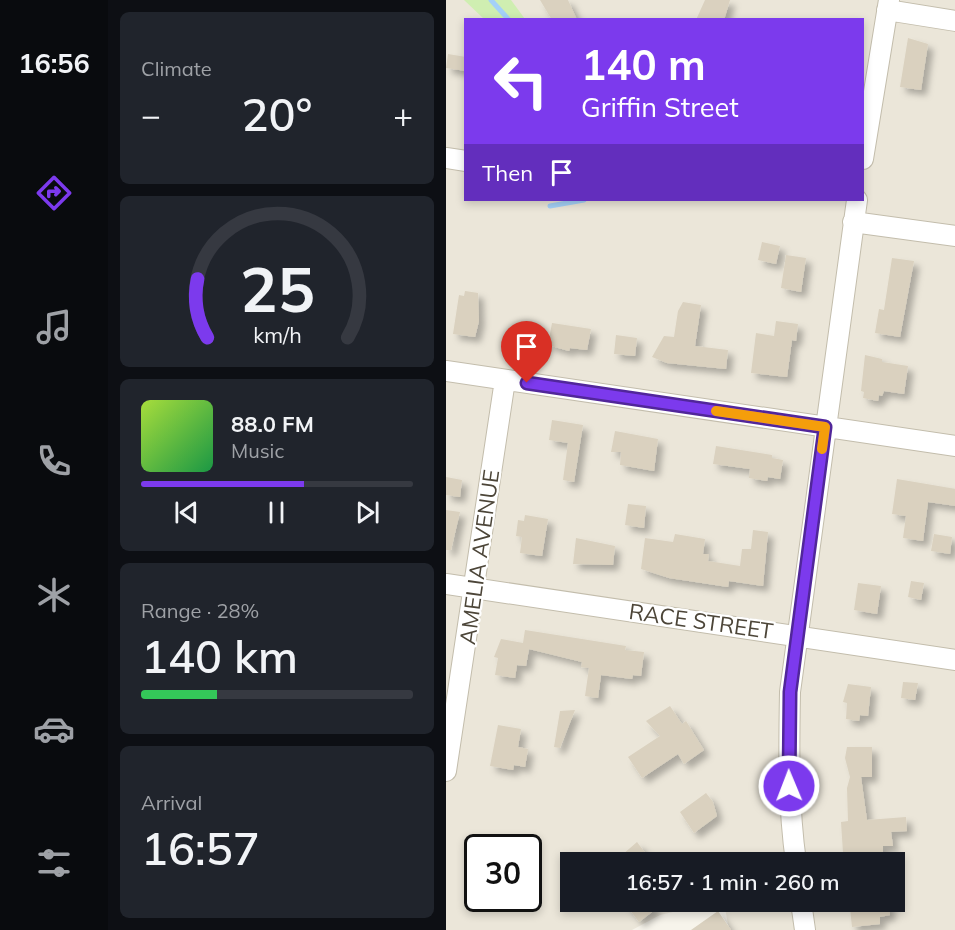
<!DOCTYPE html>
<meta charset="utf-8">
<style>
:root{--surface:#171b24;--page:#20242c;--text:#f1f3f6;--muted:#9ea1a6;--line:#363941;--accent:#7c3aed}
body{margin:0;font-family:Mulish,sans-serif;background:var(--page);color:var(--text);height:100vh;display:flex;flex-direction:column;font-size:22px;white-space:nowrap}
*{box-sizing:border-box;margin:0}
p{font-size:20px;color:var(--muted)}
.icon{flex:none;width:33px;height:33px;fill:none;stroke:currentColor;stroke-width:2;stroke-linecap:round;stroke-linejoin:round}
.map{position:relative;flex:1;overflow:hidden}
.side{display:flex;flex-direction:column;gap:12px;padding:12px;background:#0d0f14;width:338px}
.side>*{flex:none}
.hud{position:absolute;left:18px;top:18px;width:400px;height:183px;border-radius:0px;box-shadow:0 3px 9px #0003;background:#7c3aed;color:#fff;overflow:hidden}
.speed{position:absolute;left:18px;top:834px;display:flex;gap:12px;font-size:30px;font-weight:700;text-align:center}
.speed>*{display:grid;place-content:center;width:78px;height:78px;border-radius:50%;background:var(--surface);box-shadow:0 3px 9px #0003;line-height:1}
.speed .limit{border:3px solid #111;border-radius:9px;background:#fff;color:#111}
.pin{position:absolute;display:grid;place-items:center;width:51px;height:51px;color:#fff;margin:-62px -26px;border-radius:50% 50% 50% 0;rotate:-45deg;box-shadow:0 0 6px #0007}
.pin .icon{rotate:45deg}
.me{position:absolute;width:66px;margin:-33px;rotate:359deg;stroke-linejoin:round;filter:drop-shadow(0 0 4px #0008)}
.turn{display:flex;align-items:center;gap:21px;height:126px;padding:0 18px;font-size:27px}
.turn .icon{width:78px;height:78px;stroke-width:2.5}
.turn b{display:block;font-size:42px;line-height:51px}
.then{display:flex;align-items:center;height:57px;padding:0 18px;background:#0003;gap:12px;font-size:22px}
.big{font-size:45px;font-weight:600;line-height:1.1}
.side .widget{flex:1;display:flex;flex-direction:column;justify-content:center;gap:9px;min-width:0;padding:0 21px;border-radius:9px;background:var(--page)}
.side .dial{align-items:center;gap:0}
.dial svg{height:156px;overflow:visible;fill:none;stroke:var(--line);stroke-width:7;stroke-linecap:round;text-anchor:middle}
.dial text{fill:var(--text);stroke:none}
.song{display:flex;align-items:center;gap:18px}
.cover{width:72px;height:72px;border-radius:9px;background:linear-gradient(135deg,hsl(80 70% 55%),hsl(140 70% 35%))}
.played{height:6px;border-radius:3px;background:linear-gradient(90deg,var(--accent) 60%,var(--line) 60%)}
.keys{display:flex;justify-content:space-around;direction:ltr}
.heat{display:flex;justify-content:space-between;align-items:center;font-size:33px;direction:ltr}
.charge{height:9px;border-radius:4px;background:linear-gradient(90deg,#34c759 28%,var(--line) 0)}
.trip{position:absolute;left:114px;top:852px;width:345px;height:60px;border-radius:0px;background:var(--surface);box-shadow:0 3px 9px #0003;font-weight:600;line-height:60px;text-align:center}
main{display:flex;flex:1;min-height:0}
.dock{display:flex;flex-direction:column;width:108px;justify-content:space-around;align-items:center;background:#090b0e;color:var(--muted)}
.dock .icon{width:42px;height:42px}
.dock .selected{color:var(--accent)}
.dock b{font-size:27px;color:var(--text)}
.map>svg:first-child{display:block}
.residential{fill:#ebe6d9;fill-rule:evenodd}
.green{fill:#cfeeb1}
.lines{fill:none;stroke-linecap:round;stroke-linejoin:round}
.stream{stroke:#a4d0f7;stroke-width:5}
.building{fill:#dad1bf;filter:url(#shadow)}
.minor-casing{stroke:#c3bdac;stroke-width:22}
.minor{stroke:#fff;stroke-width:20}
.route-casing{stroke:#51269a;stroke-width:15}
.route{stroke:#7c3aed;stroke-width:10}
.slow{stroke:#f59e0b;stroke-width:10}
.labels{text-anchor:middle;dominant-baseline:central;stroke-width:4.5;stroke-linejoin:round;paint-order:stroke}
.street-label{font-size:22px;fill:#4c4538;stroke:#fff}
</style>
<main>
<nav class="dock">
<b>16:56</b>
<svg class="icon selected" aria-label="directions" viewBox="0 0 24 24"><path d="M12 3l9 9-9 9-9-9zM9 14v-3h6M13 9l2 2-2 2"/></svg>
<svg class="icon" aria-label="music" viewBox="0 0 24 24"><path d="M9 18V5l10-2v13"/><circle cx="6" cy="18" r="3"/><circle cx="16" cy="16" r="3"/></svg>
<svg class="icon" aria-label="phone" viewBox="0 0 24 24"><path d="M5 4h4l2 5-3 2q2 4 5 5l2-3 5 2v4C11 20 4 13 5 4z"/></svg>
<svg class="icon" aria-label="climate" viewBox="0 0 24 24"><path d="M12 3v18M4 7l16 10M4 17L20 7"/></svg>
<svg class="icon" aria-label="car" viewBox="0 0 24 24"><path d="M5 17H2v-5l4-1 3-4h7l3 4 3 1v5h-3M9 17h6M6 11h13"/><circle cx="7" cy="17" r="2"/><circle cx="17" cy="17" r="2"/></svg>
<svg class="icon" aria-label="filters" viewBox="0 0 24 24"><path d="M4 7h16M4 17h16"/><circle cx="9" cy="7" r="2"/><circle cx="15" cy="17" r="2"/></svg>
</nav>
<section class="side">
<div class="widget"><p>Climate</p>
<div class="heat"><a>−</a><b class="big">20°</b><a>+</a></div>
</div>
<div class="widget dial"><svg viewBox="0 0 100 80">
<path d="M14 69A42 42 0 1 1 86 69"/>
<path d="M14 69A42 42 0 0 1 9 39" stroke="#7c3aed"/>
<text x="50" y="56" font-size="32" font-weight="700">25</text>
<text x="50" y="72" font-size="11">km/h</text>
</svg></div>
<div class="widget">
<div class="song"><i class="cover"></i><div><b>88.0 FM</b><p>Music</p></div></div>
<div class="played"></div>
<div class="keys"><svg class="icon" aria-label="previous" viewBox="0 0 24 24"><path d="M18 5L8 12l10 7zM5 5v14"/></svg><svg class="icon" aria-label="pause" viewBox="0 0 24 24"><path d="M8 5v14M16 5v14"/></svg><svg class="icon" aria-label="next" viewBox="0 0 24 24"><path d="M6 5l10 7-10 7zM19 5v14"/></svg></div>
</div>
<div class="widget"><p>Range · 28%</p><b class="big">140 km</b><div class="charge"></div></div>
<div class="widget"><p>Arrival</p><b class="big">16:57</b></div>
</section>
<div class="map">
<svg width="510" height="930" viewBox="0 0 510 930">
<defs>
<filter id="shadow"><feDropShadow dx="5.5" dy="5.5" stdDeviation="3" flood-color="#0004"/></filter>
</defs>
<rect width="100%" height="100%" fill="#f7f4eb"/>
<path class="residential" d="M0,0H509V930H283L278,902H448V862H124V902H270L214,915L186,930H0ZM20,20H417V200H20ZM32,848H82V898H32Z"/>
<path class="green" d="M18,0H65L79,19H38Z"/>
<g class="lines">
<path class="stream" d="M45,0L63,20
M104,206L138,200"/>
</g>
<path class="building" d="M94,0H122L131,20H106Z
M259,0H284L278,20H250Z
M462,38L482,44L475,90L454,87Z
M2,54L20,57V71L0,68Z
M316,242L334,246L330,264L312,260Z
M340,255L360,258L355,292L335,288Z
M446,258L468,261L454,337L429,333L433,309L438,310Z
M19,291L32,293L33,321L29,337L7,334L13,295L18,296Z
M237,302L255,305L249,346L282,350L280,369L221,363L206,357L218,336L228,337L232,311Z
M330,321L352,324L350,341L346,340L341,377L305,373L310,333L328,336Z
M106,323L145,329L141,350L124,348L123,351L102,345Z
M170,335L191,338L189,356L168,354Z
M419,355L436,359V362L462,366L458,394L438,391L436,396L433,395L432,401L417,398L418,392L415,391Z
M106,420L137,425L128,482L117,480L122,443L103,440Z
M169,431L212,439L208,471L174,465L175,452H165Z
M270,446L326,455V458L337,460L334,479L322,477L321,481L303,478L304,469L267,464Z
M0,477L16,480L14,497L0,495Z
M451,479L510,489V506L482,502L477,541L457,538L460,516L446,514Z
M182,504L200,506L198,528L179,525Z
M0,510L14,512L5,550H0Z
M79,515L102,519L96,556L74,553L76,537L70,536L72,520L78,521Z
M307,530L322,532L317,586L283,581L282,587L223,578L195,569L199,538L227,542L229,534L259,539L257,554H263L262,561L294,566L296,549H305Z
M488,534L506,537L504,554L485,551Z
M130,538L169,546L167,565L127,564Z
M465,581L478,583L475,600L462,597Z
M412,583L435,586L431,614L408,610Z
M79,630L180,646L179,650L198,652L195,676L187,675L186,679L155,675L152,698L139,696L143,668L135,667L136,662L83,649L80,666L71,665L69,678L49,675L52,658L48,657L55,639L77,643Z
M457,682L472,683L469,700L455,698Z
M402,684L425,687L422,716L414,715L413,721L400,719L401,703L397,702Z
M224,706L236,724L240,721L258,750L238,764L232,754L196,778L182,757L214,736L200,721Z
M129,710L114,748L108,747L114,711Z
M52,725L75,729L72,747L82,749L79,767L68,765L67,770L44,766Z
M401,747H426V777H415L421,820L460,817L461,831L445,832L447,846H437V862H404L403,852L397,853L395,822L402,821L401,788L404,777L399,758Z
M260,793L267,802L271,816L248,833L234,812Z
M191,842L206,862H168Z
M178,902H205L210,909L193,922Z
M407,902H443L444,915L434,917V924L406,927L404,908L408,907Z
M272,911L285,930H245Z"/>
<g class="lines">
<defs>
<path id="minor" d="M441,10L510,21
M0,158L20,161
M417,159L443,0
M407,222L510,236
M0,371L510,446
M0,584L510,660
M0,771L59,380
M350,862C342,806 343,749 344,692L411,200
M355,902L359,930"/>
</defs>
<use href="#minor" class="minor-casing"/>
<use href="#minor" class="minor"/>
</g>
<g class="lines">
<defs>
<path id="route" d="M81,383L379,427L344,692L343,786"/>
</defs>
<use href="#route" class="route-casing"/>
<use href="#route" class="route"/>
<path class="slow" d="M270,411L379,427L376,449"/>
</g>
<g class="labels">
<g class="street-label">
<text transform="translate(33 557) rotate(-82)">AMELIA AVENUE</text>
<text transform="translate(255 621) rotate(8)">RACE STREET</text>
</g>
</g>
</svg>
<div class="speed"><div class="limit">30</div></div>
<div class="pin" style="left:81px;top:383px;background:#d93025"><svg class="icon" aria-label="arrive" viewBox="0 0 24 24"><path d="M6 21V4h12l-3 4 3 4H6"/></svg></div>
<svg class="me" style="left:343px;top:786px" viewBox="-20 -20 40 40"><circle r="17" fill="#7c3aed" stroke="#fff" stroke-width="3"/><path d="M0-11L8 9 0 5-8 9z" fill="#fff"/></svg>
<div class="trip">16:57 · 1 min · 260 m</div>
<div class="hud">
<div class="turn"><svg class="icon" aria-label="left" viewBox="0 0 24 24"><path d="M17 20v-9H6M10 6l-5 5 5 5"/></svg><div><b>140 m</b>Griffin Street</div></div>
<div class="then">Then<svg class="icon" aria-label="arrive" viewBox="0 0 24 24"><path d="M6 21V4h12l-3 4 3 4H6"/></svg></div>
</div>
</div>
</main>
